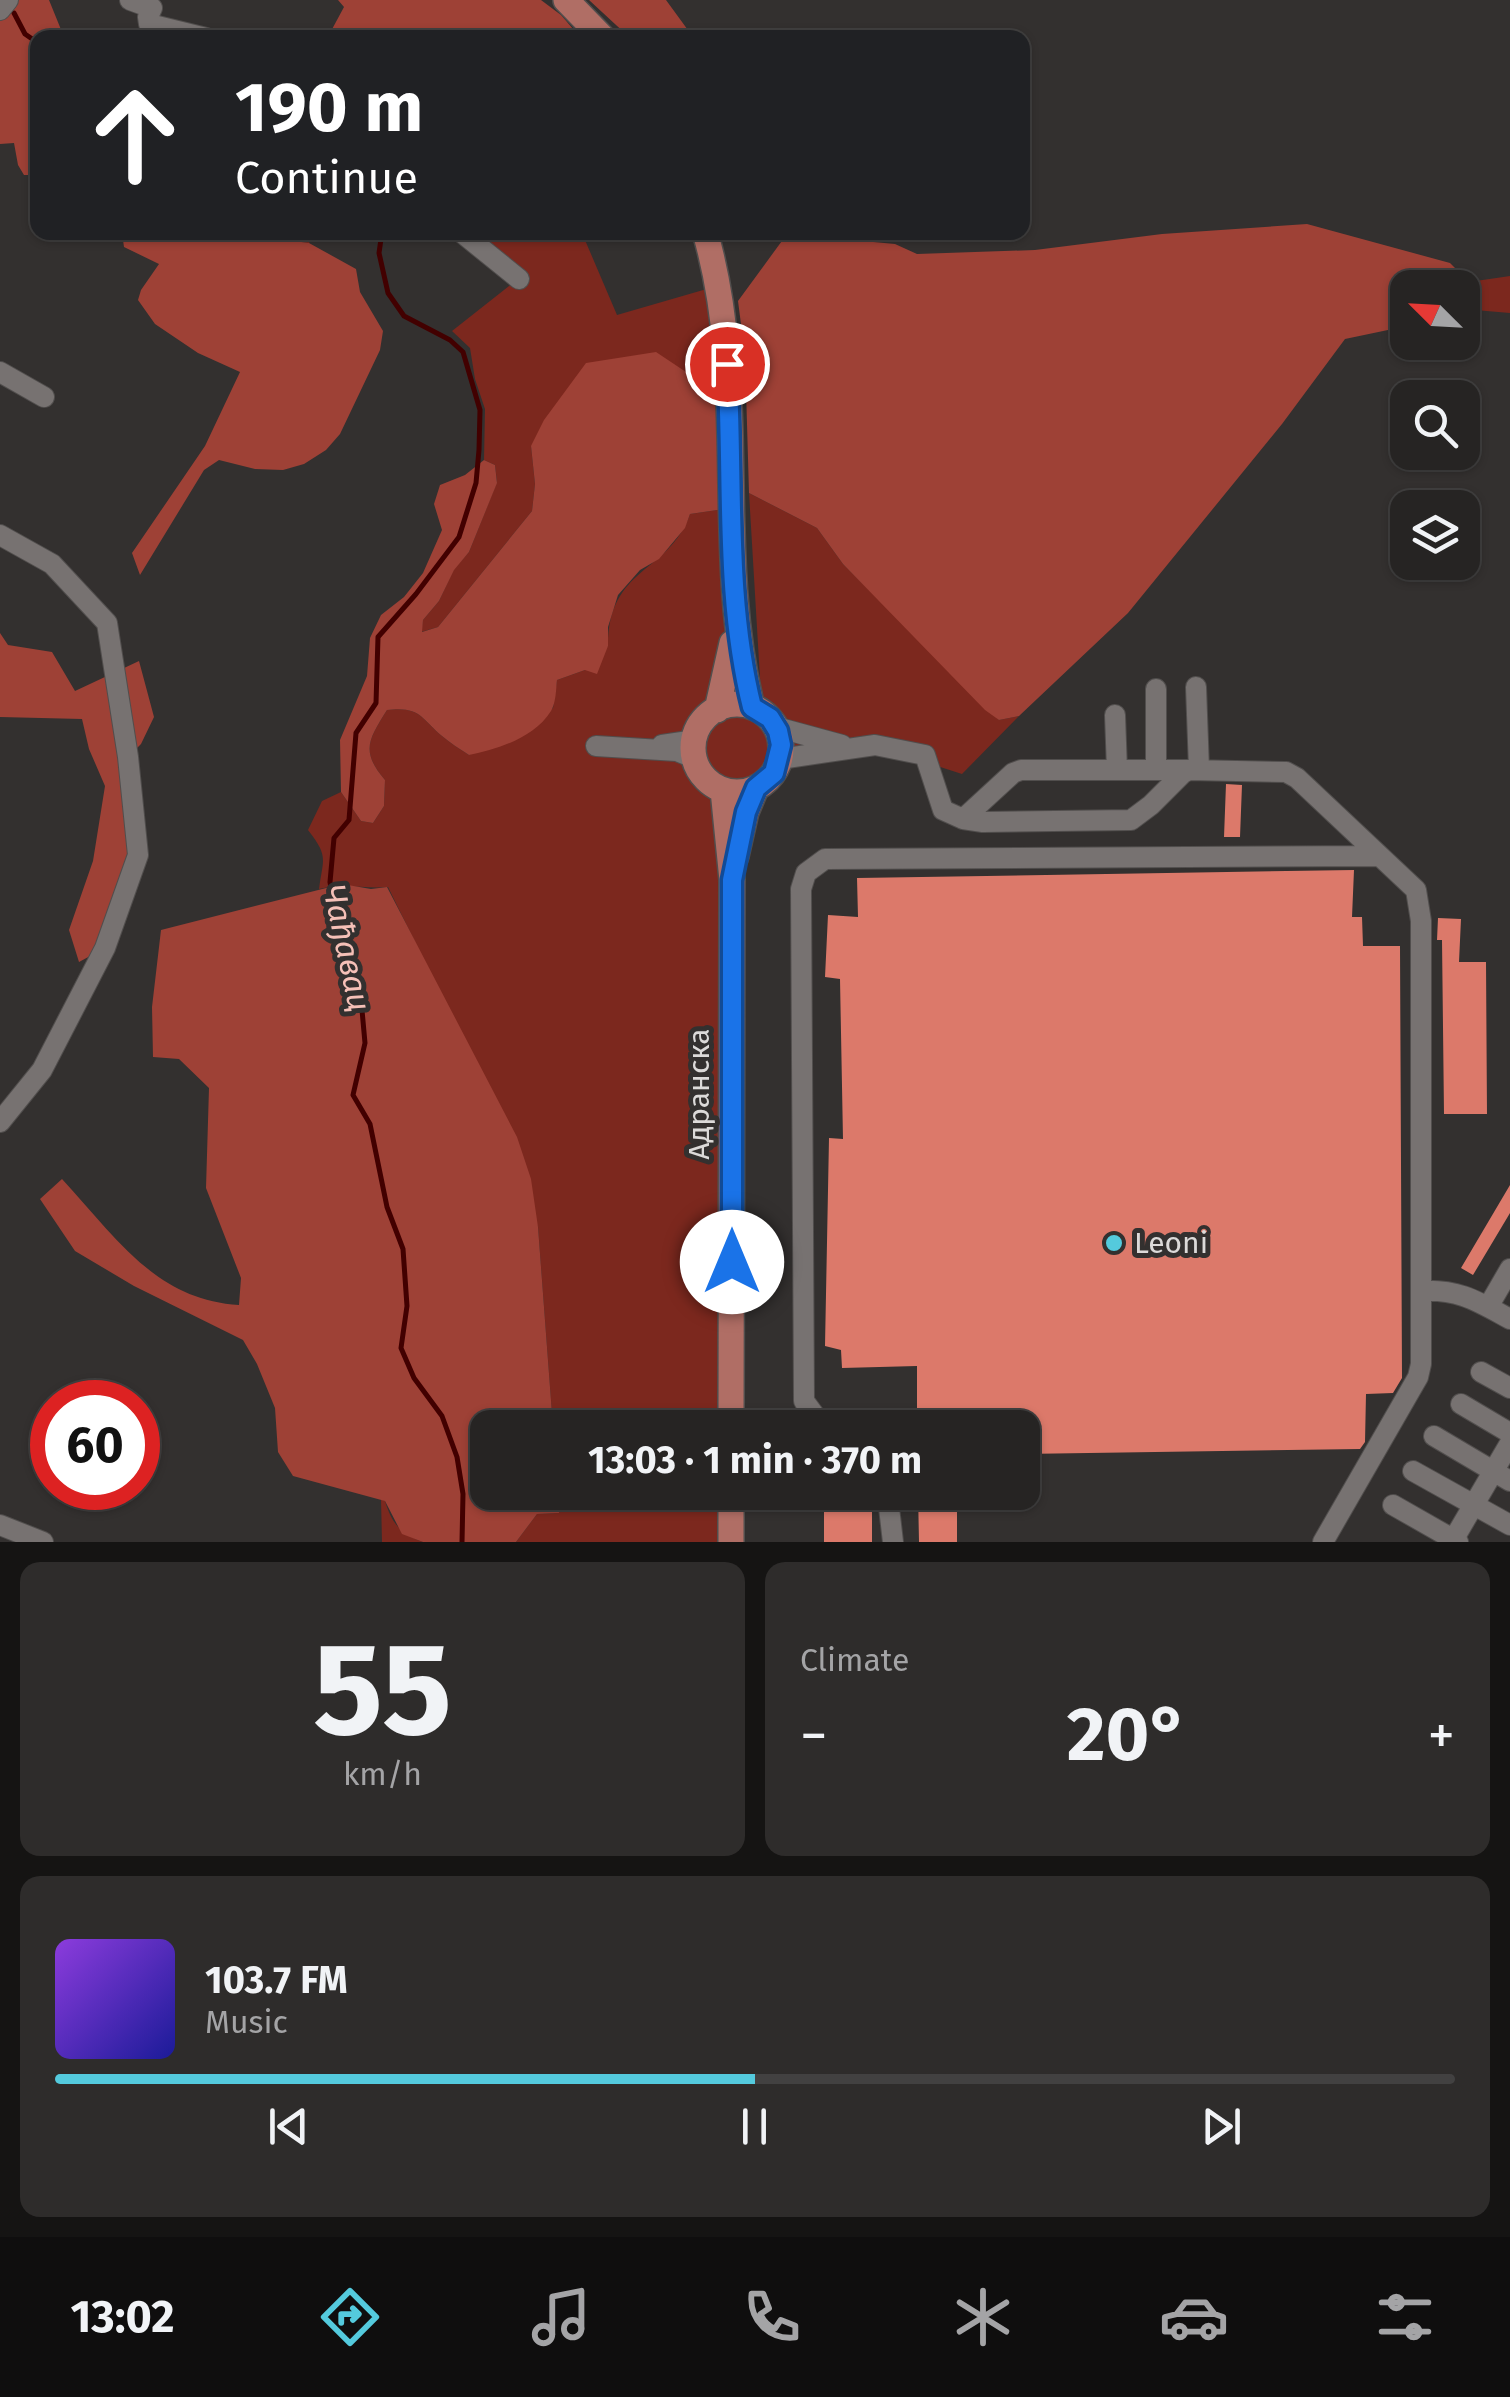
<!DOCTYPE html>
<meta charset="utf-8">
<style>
:root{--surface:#262423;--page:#2e2c2b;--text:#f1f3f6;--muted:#a4a4a6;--line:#424141;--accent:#54cadd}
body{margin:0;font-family:"Fira Sans",sans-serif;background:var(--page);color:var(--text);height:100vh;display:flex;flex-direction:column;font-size:38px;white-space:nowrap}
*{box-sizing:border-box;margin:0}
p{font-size:32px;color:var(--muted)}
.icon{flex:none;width:55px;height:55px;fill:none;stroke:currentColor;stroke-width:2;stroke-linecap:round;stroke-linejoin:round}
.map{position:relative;height:1542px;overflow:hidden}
.panel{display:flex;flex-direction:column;gap:20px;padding:20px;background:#151413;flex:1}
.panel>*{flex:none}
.banner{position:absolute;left:30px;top:30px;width:1000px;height:210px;border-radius:20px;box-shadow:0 2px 8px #0004,0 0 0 2px var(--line);background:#202124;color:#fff;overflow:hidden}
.needle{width:65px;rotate:294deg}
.buttons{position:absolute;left:1390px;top:270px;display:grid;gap:20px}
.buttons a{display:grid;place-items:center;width:90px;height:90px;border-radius:20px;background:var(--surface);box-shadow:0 2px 8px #0004,0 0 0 2px var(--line);font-size:50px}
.speed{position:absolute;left:30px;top:1380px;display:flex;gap:20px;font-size:50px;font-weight:700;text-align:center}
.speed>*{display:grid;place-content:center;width:130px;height:130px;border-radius:50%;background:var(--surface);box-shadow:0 2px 8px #0004,0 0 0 2px var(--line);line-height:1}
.speed .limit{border:15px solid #d22;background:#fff;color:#111}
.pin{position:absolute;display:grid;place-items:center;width:85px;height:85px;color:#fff;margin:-42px;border:5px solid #fff;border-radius:50%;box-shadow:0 2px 10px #0007}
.me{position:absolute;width:110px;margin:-55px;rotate:0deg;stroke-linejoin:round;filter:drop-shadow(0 0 8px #0008)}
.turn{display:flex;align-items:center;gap:35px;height:210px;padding:0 40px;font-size:45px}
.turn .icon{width:130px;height:130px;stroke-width:2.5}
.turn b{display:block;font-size:70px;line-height:85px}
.big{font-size:75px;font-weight:700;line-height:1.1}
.panel .tile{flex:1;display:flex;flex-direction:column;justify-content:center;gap:15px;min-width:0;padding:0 35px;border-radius:20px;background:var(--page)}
.panel .dial{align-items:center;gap:0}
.dial b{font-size:130px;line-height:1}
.song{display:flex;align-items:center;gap:30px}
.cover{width:120px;height:120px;border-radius:15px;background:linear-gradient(135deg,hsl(270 70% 55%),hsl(240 70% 35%))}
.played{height:10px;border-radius:5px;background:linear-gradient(90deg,var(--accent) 50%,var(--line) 50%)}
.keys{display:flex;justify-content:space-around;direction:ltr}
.heat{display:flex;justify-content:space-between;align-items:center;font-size:55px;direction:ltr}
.panel .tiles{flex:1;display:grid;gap:20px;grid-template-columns:1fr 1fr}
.tile:last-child{grid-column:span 2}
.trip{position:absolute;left:470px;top:1410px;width:570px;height:100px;border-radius:20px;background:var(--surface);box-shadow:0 2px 8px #0004,0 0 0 2px var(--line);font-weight:700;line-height:100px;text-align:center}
.tab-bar{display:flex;height:160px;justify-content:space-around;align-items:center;background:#0f0e0e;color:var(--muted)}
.tab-bar .icon{width:70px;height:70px}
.tab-bar .on{color:var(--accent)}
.tab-bar b{font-size:45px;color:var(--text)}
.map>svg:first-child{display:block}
.green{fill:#7c281e}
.forest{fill:#9e4136}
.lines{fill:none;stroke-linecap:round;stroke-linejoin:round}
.stream{stroke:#420000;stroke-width:5}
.building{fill:#dc796a}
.minor-casing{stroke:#514e4d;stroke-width:22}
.major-casing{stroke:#514e4d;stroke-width:28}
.minor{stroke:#777271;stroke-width:20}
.major{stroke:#b06e65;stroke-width:25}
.route-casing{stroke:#114b97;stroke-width:25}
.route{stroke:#1a73e8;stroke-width:18}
.poi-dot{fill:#54cadd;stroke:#33302f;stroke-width:4}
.labels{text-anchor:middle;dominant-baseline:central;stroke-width:10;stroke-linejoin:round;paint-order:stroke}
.street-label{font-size:30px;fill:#dcdad9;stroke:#33302f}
.poi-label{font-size:30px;fill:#dcdad9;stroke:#33302f;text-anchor:start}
.water-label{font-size:32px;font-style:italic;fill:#f5c0b7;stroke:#33302f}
</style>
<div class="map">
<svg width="1510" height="1542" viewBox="0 0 1510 1542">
<rect width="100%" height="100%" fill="#33302f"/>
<path class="green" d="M232,233H314L309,243Z
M461,233H582L617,315L717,286L718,401L531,446L535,484L532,511L438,627L421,632L423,620L439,601L454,569L469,552L497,482L495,465L484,460L485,409L475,379L470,348L452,331L518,279Z
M1510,276V313L1463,309L1469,282Z
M749,493L817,528L843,564L999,720L1019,716L962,774L872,745L809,746L780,759L778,731L762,712Z
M731,508L745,705C674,704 679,802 751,790L737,848L731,1427H553L538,1227L444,1001L388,887C364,889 342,883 319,889C323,858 329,857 308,830L322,801L341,792L361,821L373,823L384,806L385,780C360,751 369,739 387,710C420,706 421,718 442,736C450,743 460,749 469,755L553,708L557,680L585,670L608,646C608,566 669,574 690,514Z
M702 748a36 36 0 1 1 72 0a36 36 0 1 1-72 0Z
M558,1493H731V1542H516L537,1514L559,1513Z
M381,1499L385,1501C392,1524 401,1534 423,1542H382Z"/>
<path class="forest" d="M8,0H49L64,37L38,38L37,175H24L18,165L14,143L0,144V10Z
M338,0H541L561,15L580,37H338L330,33L344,7Z
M589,0H666L693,37H629Z
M1307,224L1450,263L1469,282L1463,309L1462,288H1408L1407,326L1345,339L1282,424L1128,613L1019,716L999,720L985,710L843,564L817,528L749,493L745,355L738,301L787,234L895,244L917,254L1035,250L1162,234Z
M122,233H232L309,243L356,269L360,292L383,331L380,350L340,434L326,450L304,464L283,470L255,469L219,460L204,470L140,575L132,553L205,446L240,372L198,353L155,324L138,300L141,290L159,264L124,247Z
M656,352L704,384L717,401L731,508L690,514L685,528L659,559L640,570L618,595L608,627V646L597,674L585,670L557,680C556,689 556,703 551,711C534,738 498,749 469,755C460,749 450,743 442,736C421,718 420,706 387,710C369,739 360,751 385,780L384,806L373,823L361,821L341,792L340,740L367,676L370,638L381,615L404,597L423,573L442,530L434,504L440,485L465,475L484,460L495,465L497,483L469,552L454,570L439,601L423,620L422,632L438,627L532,511L535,484L531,446L544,420L586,363Z
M0,633L8,645L52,652L75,691L139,661L154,717L141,744L128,757L138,855L105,948L79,962L69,930L93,861L105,786L89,749L82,719L0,717Z
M342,884L371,889L387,887L517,1137L531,1179L538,1227L553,1427L488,1428V1492L558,1493L559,1513L537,1514L516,1542H423L402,1534L385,1501L293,1476L278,1452L275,1408L257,1364L243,1340L134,1286L75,1251L40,1199L62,1179C115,1236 155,1300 239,1305L241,1278L206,1188L209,1088L179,1059L153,1057L152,1007L161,930Z"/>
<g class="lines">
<path class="stream" d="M14,13L25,34L38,43
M382,232L379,253L388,293L404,316L450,340L463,352L480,410L479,450L476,483L459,537L416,594L378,637L376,703L356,733L349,820L334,838L330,882L342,950L360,988L365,1043L353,1095L370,1124L387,1207L403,1249L407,1306L401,1348L414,1378L442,1416L457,1457L463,1494L462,1542"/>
</g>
<path class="building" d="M1226,784L1242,785L1240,837H1224Z
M1354,870L1352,917H1362L1363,946H1400L1402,1378L1393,1393L1366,1394L1365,1442L1360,1449L1022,1454V1428H917V1366L842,1368L841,1350L825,1346L829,1138L843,1139L840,979L825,977L828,915L858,917L857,878Z
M1438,918L1461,919L1459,962H1486L1487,1114H1444L1442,940H1437Z
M1510,1185V1213L1473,1275L1461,1268Z
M918,1492H957V1542H919Z
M824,1500H872V1542H824Z"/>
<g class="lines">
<defs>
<path id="minor" d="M130,0L152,8L148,17L149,24L206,38
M0,10L8,0
M461,232L519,279
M0,372L44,397
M0,535L52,564L107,623L128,757L138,855L105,948L42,1070L0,1122
M1196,687L1199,769
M1156,689V770
M1115,715L1117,770
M776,727L842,745
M662,745L689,741L696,733
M596,746L677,751L689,756L697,766
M780,759L875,745L925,755L943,810L963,819L983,822L1131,820L1151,805L1183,773L1189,770L1286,772L1297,778L1416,890L1421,921V1364L1418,1377L1323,1542
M963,819L1013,773L1021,770H1189
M1421,1291C1459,1289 1477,1301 1510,1319
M1488,1307L1510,1269
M1481,1372L1510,1388
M1461,1404L1510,1433
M824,1428L804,1401L801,889L806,873L825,859L1379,856
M1434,1436L1510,1481
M1413,1471L1510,1525
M884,1492L888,1499L893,1542
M1393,1505L1458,1542
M0,1525L43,1542
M1452,1542L1510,1443"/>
<path id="major" d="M566,0L603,38
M705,232C750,387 713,552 752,707
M693 748a44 44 0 1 1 88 0a44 44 0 1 1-88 0Z
M717,710L732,643
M723,790L732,880L731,1428
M736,856L746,812L756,788
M731,1542V1492"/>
</defs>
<use href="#minor" class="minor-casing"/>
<use href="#major" class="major-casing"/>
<use href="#minor" class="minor"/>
<use href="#major" class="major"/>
</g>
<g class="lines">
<defs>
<path id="route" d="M727,364C734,478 724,595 752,707L770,718L778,731L781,745L774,773L756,788L746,812L732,880V1262"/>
</defs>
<use href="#route" class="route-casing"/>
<use href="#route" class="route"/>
</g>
<circle class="poi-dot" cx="1114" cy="1243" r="10"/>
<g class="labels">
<g class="street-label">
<text transform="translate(699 1094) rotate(-90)">Адранска</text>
</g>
<g class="poi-label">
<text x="1134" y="1243">Leoni</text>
</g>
<g class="water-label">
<text transform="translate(347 948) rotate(78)">Чађавац</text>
</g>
</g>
</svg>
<div class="buttons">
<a><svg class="needle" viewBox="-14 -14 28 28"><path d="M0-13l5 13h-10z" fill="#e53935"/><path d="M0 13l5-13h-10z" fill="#a4a4a6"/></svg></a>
<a><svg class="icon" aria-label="search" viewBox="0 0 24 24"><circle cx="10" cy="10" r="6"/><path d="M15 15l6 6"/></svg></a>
<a><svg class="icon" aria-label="layers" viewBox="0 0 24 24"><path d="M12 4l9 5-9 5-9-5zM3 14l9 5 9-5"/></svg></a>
</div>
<div class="speed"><div class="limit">60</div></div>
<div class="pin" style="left:727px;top:364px;background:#d93025"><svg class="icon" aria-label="arrive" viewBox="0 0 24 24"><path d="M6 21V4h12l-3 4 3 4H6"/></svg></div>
<svg class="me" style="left:732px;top:1262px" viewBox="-20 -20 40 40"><circle r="19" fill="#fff"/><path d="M0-13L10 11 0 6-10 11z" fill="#1a73e8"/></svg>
<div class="trip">13:03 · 1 min · 370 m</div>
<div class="banner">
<div class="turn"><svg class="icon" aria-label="ahead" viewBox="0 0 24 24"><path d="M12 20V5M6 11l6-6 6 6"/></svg><div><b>190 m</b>Continue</div></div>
</div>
</div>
<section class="panel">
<div class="tiles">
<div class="tile dial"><b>55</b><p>km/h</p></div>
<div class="tile"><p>Climate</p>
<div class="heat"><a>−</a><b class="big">20°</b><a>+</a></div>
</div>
<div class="tile">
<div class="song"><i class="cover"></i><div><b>103.7 FM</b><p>Music</p></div></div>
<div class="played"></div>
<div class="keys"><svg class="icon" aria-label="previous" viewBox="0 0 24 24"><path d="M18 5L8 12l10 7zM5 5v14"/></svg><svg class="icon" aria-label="pause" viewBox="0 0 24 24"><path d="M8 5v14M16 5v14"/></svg><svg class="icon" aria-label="next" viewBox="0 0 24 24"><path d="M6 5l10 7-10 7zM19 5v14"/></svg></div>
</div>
</div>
</section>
<nav class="tab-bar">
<b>13:02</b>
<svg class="icon on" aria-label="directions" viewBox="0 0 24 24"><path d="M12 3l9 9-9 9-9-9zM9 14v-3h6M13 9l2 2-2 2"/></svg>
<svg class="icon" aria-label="music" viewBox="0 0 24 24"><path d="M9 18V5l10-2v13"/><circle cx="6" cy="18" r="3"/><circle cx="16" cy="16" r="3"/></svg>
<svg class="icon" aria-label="phone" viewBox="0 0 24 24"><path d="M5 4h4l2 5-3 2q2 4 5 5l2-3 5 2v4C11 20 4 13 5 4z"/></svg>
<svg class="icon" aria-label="climate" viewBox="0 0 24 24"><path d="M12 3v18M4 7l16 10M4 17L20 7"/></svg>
<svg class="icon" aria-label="car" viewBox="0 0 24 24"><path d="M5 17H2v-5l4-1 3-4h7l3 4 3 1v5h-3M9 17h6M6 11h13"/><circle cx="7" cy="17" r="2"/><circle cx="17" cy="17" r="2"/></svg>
<svg class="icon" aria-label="filters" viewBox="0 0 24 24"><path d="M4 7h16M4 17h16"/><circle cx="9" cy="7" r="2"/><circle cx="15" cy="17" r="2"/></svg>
</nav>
